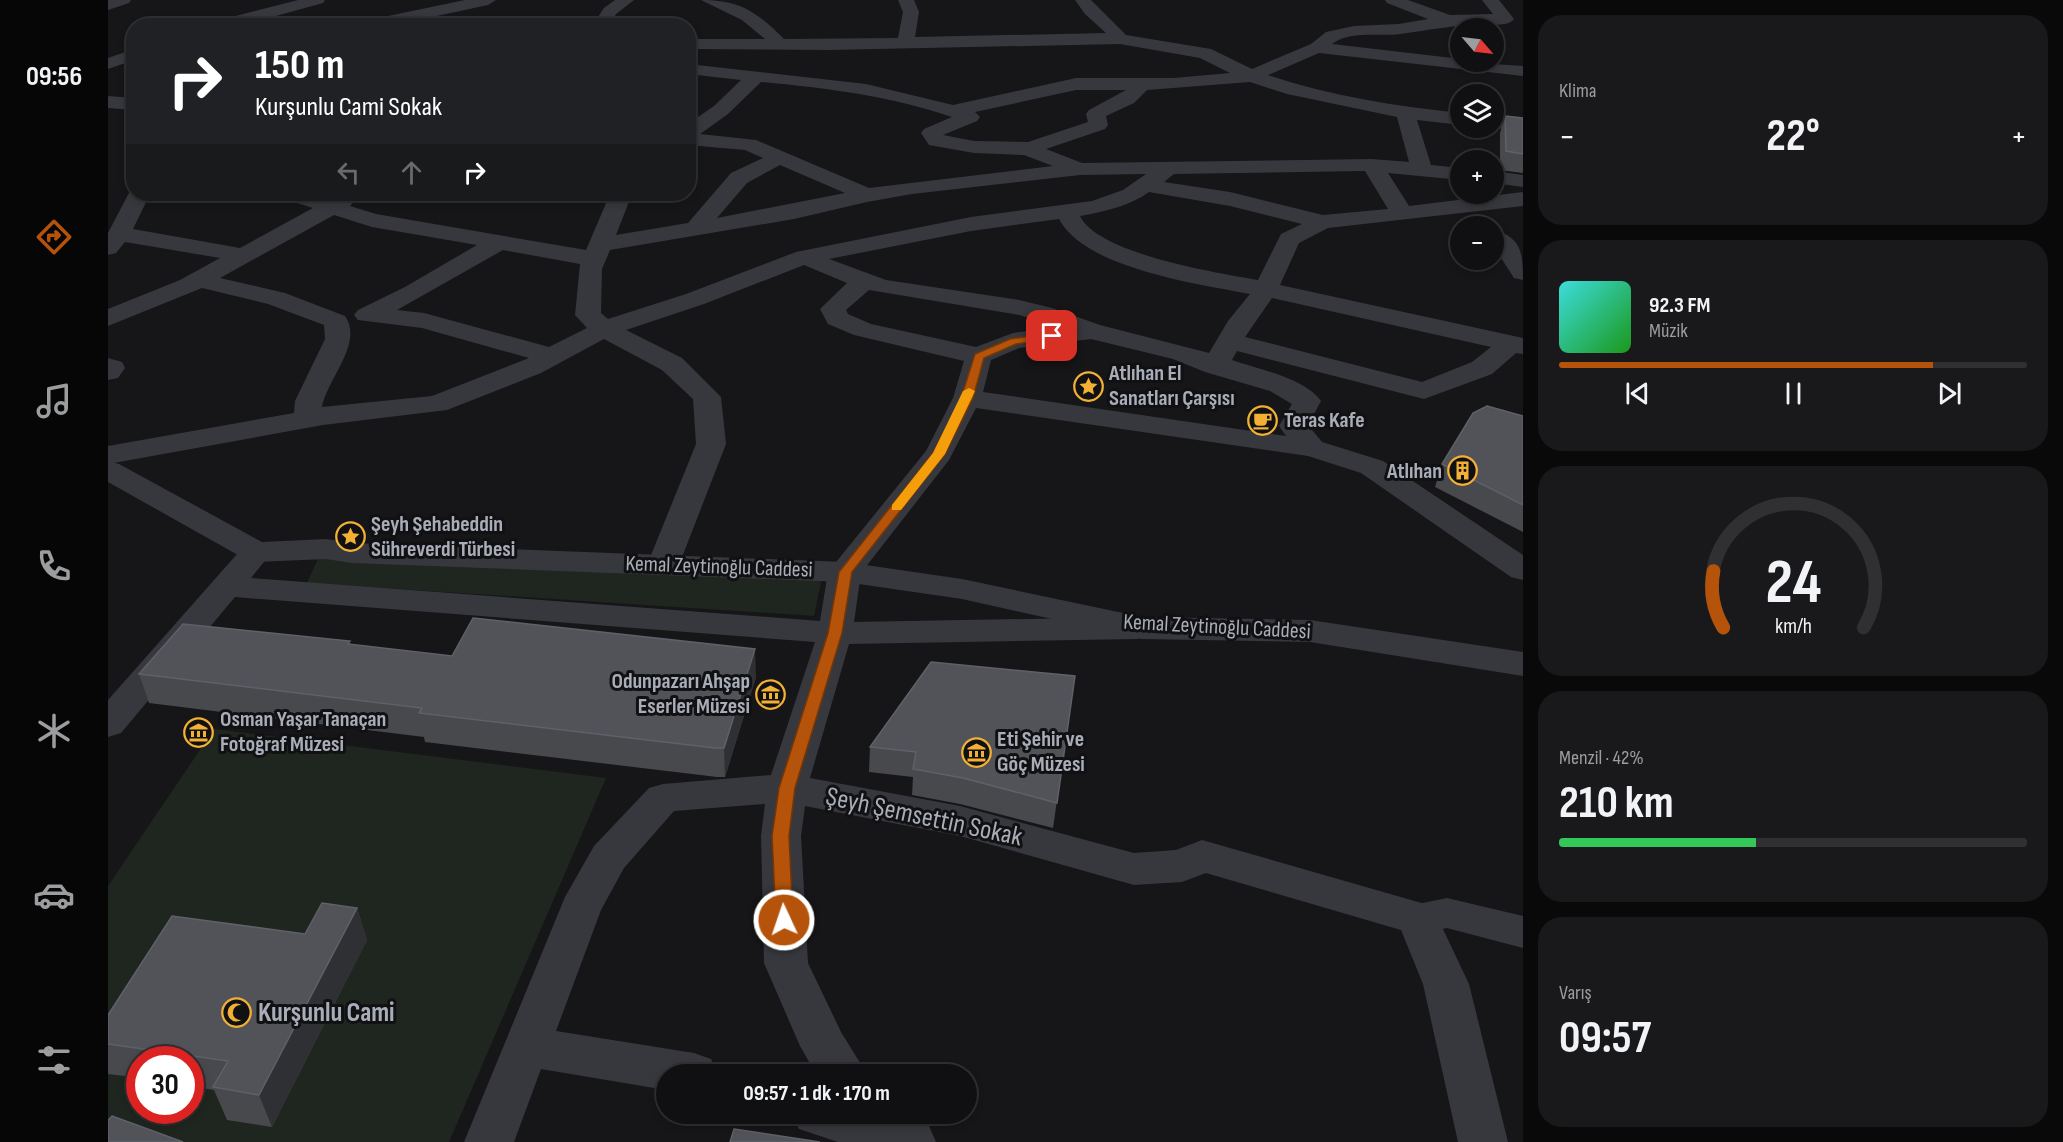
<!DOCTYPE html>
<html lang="tr">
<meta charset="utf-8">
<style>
:root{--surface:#101012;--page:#19191b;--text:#f1f3f6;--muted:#9c9d9f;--line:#303032;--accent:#b45309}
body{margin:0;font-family:"Sofia Sans Condensed",sans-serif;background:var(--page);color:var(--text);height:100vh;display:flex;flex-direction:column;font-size:22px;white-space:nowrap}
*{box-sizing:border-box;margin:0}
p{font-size:20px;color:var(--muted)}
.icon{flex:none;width:33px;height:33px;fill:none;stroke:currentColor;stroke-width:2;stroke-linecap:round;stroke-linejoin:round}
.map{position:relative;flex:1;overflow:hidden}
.drawer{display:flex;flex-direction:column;gap:15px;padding:15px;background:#09090a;width:540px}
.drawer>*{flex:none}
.guide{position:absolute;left:18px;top:18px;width:570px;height:183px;border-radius:24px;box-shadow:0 3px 9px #0003,0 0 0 2px var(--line);background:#202124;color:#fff;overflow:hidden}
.needle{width:39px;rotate:118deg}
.controls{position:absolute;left:1342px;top:18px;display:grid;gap:12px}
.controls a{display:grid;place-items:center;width:54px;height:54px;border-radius:50%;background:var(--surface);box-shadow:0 3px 9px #0003,0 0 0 2px var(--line);font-size:30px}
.speed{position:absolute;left:18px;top:1046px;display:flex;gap:12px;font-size:30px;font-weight:700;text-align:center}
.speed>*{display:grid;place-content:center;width:78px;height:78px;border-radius:50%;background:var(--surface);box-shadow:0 3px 9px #0003,0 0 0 2px var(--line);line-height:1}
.speed .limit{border:9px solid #d22;background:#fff;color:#111}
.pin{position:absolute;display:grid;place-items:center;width:51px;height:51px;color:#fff;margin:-26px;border-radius:12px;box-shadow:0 3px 9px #0006}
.me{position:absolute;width:66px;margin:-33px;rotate:357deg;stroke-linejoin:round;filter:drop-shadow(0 0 4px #0008)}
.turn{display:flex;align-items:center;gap:21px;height:126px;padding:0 30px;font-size:27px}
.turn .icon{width:78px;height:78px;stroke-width:2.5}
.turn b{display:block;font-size:42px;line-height:51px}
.lanes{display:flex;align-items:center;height:57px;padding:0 30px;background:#0003;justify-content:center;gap:30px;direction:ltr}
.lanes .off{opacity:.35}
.big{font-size:45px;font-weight:700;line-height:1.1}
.drawer .card{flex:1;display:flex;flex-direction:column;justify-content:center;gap:9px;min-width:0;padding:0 21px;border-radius:24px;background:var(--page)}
.drawer .dial{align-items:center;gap:0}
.dial svg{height:156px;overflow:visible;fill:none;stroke:var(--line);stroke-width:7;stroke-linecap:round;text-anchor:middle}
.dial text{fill:var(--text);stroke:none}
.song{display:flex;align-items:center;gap:18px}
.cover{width:72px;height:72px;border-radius:9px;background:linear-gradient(135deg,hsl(180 70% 55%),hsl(120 70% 35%))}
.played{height:6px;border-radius:3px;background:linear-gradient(90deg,var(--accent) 80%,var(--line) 80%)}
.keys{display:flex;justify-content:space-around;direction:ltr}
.heat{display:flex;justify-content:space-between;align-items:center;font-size:33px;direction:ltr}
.charge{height:9px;border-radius:4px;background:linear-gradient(90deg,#34c759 42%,var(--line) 0)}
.trip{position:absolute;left:548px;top:1064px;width:321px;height:60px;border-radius:30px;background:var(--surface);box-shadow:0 3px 9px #0003,0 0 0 2px var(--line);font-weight:700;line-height:60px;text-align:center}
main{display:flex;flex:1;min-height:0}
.tab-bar{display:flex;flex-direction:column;width:108px;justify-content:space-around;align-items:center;background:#060607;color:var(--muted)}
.tab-bar .icon{width:42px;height:42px}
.tab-bar .active{color:var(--accent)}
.tab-bar b{font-size:27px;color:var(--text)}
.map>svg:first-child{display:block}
.green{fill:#1e261f;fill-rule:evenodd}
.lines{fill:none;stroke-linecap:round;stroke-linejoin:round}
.pedestrian{fill:#37383d;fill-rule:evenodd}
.minor{fill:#37383d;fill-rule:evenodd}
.tertiary{fill:#37383d;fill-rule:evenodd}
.wall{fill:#47494d}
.shaded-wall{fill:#2f3033}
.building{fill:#525359;stroke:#5f6168;stroke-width:1.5}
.route{fill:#b45309;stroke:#753606;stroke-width:1.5}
.slow{fill:#f59e0b}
.labels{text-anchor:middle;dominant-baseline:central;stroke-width:6;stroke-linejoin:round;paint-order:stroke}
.poi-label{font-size:22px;font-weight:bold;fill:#a8adb8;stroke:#111113;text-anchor:start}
.street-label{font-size:22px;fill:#a8adb8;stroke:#111113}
.near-street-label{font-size:27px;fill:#a8adb8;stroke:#111113}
.near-poi-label{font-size:27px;font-weight:bold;fill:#a8adb8;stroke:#111113;text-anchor:start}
</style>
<main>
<nav class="tab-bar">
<b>09:56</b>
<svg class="icon active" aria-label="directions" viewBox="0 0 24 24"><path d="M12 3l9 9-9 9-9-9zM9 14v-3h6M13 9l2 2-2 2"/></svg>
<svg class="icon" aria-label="music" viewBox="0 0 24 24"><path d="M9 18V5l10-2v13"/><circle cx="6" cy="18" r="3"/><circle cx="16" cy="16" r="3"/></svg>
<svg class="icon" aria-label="phone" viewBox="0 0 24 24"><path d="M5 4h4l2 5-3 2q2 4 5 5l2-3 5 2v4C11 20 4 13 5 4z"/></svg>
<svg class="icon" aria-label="climate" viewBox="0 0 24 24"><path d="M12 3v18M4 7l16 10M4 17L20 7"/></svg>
<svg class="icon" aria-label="car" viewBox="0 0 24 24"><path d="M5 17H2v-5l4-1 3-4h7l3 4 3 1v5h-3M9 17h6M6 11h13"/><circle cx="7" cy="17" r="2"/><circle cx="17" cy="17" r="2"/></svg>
<svg class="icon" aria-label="filters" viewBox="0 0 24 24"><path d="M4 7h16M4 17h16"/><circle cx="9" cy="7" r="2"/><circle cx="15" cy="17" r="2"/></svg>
</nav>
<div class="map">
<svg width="1415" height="1142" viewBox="0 0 1415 1142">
<rect width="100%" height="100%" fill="#161618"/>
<path class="green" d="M213,552L714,577L706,616L199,583Z
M106,729L498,778L341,1142H0V886ZM32,1059H82V1110H32Z"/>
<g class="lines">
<path class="pedestrian" d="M1339,898L1415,916V948L1339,928L1309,934L1295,929L1289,918L1295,907Z"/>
<path class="minor" d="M0,0H23L21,3L0,10Z
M190,0H217L215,3L131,26H102L104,22Z
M357,0H388L380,5L282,26H248L256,21Z
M507,0H526L508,14L501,26H484L496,8Z
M593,0C632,0 649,12 676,39L790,38L795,12L790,0H806L811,12L807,37L998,33L977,14L967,0H983L1018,35L1103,49L1144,69L1203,44L1218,32L1246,26L1291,24L1320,19L1279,3L1277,0H1300L1342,15L1385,14L1374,0H1391L1406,19C1400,27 1385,24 1376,24C1347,25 1321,30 1292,34C1271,37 1242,30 1224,44L1353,59V62L1415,66V76L1211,53L1160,75C1222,96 1288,106 1353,113V125L1309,120L1323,165L1353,168V180L1280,173L1301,206L1415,192V206L1220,228L1191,243L1172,285L1415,338V354L1408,353L1384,374L1316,399L1129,351L1124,360C1149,369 1197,378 1213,401L1200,425L1214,442L1275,461L1415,555V580L1403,577L1253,473L1200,456L868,408L841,460L753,573L746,622L1029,617L1041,620L1046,628L1041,636L1029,639L741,644L702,778L852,806L1026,853L1068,850L1094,840L1324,906L1361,984L1400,1142H1350L1315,984L1293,930L1098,873L1074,882L1026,885L852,836L697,806L693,836L700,963L733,1032L759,1074H708L692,1046L656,963L653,836L657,804L566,811L516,868L493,910L448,1031L586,1053L603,1059L610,1074H558V1090L433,1069L406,1142H356L457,897L486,846L541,788L555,784L663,775L707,642L127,597L13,733L0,737V700L137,545L148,542L159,545L164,552L143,578L712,621L720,572L818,451L845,398L856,361L746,335L720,324L712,309L739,283L696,265L596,304L518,330L574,358L613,397L618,444L571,565L567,572L555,575L543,572L539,565L588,444L585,399L554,370L496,339L433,373L339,410L215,425L0,464V446L186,413L187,401L217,339L216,325L160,304L94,288L0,326V309L72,280L112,258L17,242L8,253L0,255V233L23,189H26V194H42L25,229L132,248L205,208L177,199L174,194H205L222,199L236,194L244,195L247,200L242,206L268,214L478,250L502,194H524L508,235L580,223L623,173L655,158L637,150L580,145V124L606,106L633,80L580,74V64L758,84L845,105L968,78H1066L1122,73L1092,58L1012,44L721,50L580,49V39H657L634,20ZM653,82C718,88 782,96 844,117L816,129L813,133L821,145L866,153L916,155L945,166L761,188L648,140L592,134L620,114ZM1142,82L1179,94L1289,117L1301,162L1264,159L974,163L938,149L997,129L1000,125L998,116L1026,103L1039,90ZM968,90H1018L981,110L978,114L980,122L920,142L866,141L835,135L869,121L872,117L867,112ZM672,165L737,193L609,218L639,183ZM1257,171L1280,209L1215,215L1122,192L1056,182L1066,174ZM1038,174L1015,190L984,201L863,217L688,252L578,294L500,319L493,313L494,269L502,250L686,219L759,202L804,194L972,175ZM1041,192L1122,206L1194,224L1173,234L1150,280C1110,273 990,254 972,216C995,212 1022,206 1041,192ZM226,215L264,227L369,245L297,287L250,310L246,315L250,320L314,328L421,358L324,396L214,407C219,379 256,343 237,316L177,293L112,278ZM951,219C976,268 1090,284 1142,294L1120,321L1101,353L992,325L944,308L911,300L778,280L721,259L863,231ZM395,250L472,264L467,315L479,328L441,347L316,313L289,310ZM761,290L911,315L952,327L905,333L868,347L763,324L740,314L738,310ZM1164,298L1383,347L1364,362L1314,382L1137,337ZM983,339L1065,359L1097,372L1162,391L1184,404L1171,426L1178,436L875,392L883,360L911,348Z
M26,49V60L0,69V58Z
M0,96L26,98V110L0,108Z
M1386,116L1415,119V131L1384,128Z
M1386,171L1415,175V187L1386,183Z
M1386,230C1414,237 1415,255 1415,280L1406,278L1386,247Z
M0,358L14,362L17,368L10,378L0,380Z
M683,1113H788L821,1126L828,1142H730L691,1129Z"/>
<path class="tertiary" d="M0,461L11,464L154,542L218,539L244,543L737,562L854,579L1034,617L1202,620L1415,652V676L1202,642L1034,639L854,599L737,582L244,563L218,559L148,562L137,559L0,482Z"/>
</g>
<path class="wall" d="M1397,116L1415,118V173L1392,170V133Z
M1415,416V532L1327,487L1334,464Z
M243,644L344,656L648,677L617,777H609L317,742L316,737L41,703L31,674Z
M967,676L945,828L852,804L804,795L805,777L761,772L762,747Z
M249,908L259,940L164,1127L119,1120L106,1090L82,1086V1059H32V1078L0,1074V1015L197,934Z"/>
<path class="shaded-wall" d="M647,649L648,677L617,777L616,748Z
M249,908L259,940L164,1127L151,1095Z"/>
<path class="building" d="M1397,116L1415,118V154L1398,151Z
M1379,406L1415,416V505L1334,464L1365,413Z
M365,618L647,649L616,748H607L311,713L314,708L31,674L75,624L242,641L240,644L344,656Z
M823,662L967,676L949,803L855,778L805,769L808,752L762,747Z
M214,903L249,908L151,1095L105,1087L120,1061L0,1044V1015L64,916L197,934Z
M4,1116L75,1142H0V1120Z
M626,1129L712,1142H622Z"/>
<path class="route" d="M944,333L949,336L948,339L908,344L876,358L865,398L837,454L744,572L734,633L687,788L681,836L685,920L683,925H670L668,920L664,836L671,788L720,633L731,572L825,453L853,398L867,354L902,339Z"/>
<path class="slow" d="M861,388L867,391L837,454L793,510H784V505L825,453L855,391Z"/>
<defs>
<symbol id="sight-ring" viewBox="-11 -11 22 22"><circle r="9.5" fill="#111113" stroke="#f2b134" stroke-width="1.5"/><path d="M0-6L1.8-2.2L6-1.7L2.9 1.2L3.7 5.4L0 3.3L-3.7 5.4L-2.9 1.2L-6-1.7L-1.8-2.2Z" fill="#f2b134"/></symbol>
<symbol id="cafe-ring" viewBox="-11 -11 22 22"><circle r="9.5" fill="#111113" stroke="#f2b134" stroke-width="1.5"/><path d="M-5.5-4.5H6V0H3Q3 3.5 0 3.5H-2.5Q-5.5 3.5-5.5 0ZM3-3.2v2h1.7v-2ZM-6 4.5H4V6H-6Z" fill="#f2b134"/></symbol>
<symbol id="building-ring" viewBox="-11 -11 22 22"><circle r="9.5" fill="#111113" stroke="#f2b134" stroke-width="1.5"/><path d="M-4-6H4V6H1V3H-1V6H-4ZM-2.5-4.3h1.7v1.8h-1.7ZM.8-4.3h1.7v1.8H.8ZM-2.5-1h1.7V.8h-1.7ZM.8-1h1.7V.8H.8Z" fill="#f2b134"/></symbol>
<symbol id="museum-ring" viewBox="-11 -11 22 22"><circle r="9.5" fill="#111113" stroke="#f2b134" stroke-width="1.5"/><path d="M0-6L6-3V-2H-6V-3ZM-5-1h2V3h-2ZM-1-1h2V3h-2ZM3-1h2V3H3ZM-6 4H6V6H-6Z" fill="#f2b134"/></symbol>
<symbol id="mosque-ring" viewBox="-11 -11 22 22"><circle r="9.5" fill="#111113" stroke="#f2b134" stroke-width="1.5"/><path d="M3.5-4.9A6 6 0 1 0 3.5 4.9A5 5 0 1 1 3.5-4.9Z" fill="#f2b134"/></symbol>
</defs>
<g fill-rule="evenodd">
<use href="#sight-ring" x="964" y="370" width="33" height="33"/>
<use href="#cafe-ring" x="1138" y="404" width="33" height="33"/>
<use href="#building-ring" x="1338" y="454" width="33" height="33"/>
<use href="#sight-ring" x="226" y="520" width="33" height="33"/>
<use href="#museum-ring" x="646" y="678" width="33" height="33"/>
<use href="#museum-ring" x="74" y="716" width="33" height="33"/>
<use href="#museum-ring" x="852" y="736" width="33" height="33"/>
<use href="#mosque-ring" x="112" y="996" width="33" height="33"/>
</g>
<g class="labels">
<g class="poi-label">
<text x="1001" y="373">Atlıhan El<tspan x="1001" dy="25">Sanatları Çarşısı</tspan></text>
<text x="1176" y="420">Teras Kafe</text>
<text x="1334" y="471" text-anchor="end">Atlıhan</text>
<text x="263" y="524">Şeyh Şehabeddin<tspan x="263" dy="25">Sühreverdi Türbesi</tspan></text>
<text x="642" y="681" text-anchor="end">Odunpazarı Ahşap<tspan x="642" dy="25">Eserler Müzesi</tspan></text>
<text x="112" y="719">Osman Yaşar Tanaçan<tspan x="112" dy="25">Fotoğraf Müzesi</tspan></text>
<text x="889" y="739">Eti Şehir ve<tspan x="889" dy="25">Göç Müzesi</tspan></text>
</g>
<g class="street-label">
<text transform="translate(611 567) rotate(2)">Kemal Zeytinoğlu Caddesi</text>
<text transform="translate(1109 627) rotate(3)">Kemal Zeytinoğlu Caddesi</text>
</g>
<g class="near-street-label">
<text transform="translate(816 817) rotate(12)">Şeyh Şemsettin Sokak</text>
</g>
<g class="near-poi-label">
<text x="150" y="1013">Kurşunlu Cami</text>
</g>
</g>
</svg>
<div class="controls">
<a><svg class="needle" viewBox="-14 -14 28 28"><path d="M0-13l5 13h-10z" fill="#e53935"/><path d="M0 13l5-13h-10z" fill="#9c9d9f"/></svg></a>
<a><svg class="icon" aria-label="layers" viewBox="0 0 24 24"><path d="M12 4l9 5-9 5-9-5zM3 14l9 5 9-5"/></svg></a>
<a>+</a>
<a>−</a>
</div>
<div class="speed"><div class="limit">30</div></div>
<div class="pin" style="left:944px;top:336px;background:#d93025"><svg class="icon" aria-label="arrive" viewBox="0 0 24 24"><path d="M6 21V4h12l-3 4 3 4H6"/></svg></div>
<svg class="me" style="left:676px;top:920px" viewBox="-20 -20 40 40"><circle r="17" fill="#b45309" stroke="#fff" stroke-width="3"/><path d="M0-11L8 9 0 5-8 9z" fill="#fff"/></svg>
<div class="trip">09:57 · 1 dk · 170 m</div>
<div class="guide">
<div class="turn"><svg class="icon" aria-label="right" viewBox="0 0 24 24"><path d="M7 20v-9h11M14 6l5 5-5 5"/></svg><div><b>150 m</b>Kurşunlu Cami Sokak</div></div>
<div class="lanes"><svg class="icon off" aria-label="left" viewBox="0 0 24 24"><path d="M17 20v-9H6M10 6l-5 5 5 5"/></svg><svg class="icon off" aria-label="ahead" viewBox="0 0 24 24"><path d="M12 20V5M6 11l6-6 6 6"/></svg><svg class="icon" aria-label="right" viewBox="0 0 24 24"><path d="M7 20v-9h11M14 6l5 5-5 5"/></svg></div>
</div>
</div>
<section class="drawer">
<div class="card"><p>Klima</p>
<div class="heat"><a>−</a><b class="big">22°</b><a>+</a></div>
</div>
<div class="card">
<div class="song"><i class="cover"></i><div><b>92.3 FM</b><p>Müzik</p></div></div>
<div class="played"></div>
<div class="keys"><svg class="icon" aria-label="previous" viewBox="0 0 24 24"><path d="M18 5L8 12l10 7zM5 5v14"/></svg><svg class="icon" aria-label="pause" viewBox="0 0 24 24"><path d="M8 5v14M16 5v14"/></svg><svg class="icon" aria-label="next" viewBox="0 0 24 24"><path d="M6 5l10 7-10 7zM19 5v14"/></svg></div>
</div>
<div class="card dial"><svg viewBox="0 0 100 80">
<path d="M14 69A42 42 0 1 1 86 69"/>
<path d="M14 69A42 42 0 0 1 9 40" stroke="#b45309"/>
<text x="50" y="56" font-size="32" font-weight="700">24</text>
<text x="50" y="72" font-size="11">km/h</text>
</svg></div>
<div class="card"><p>Menzil · 42%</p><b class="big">210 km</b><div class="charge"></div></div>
<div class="card"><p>Varış</p><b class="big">09:57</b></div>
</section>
</main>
